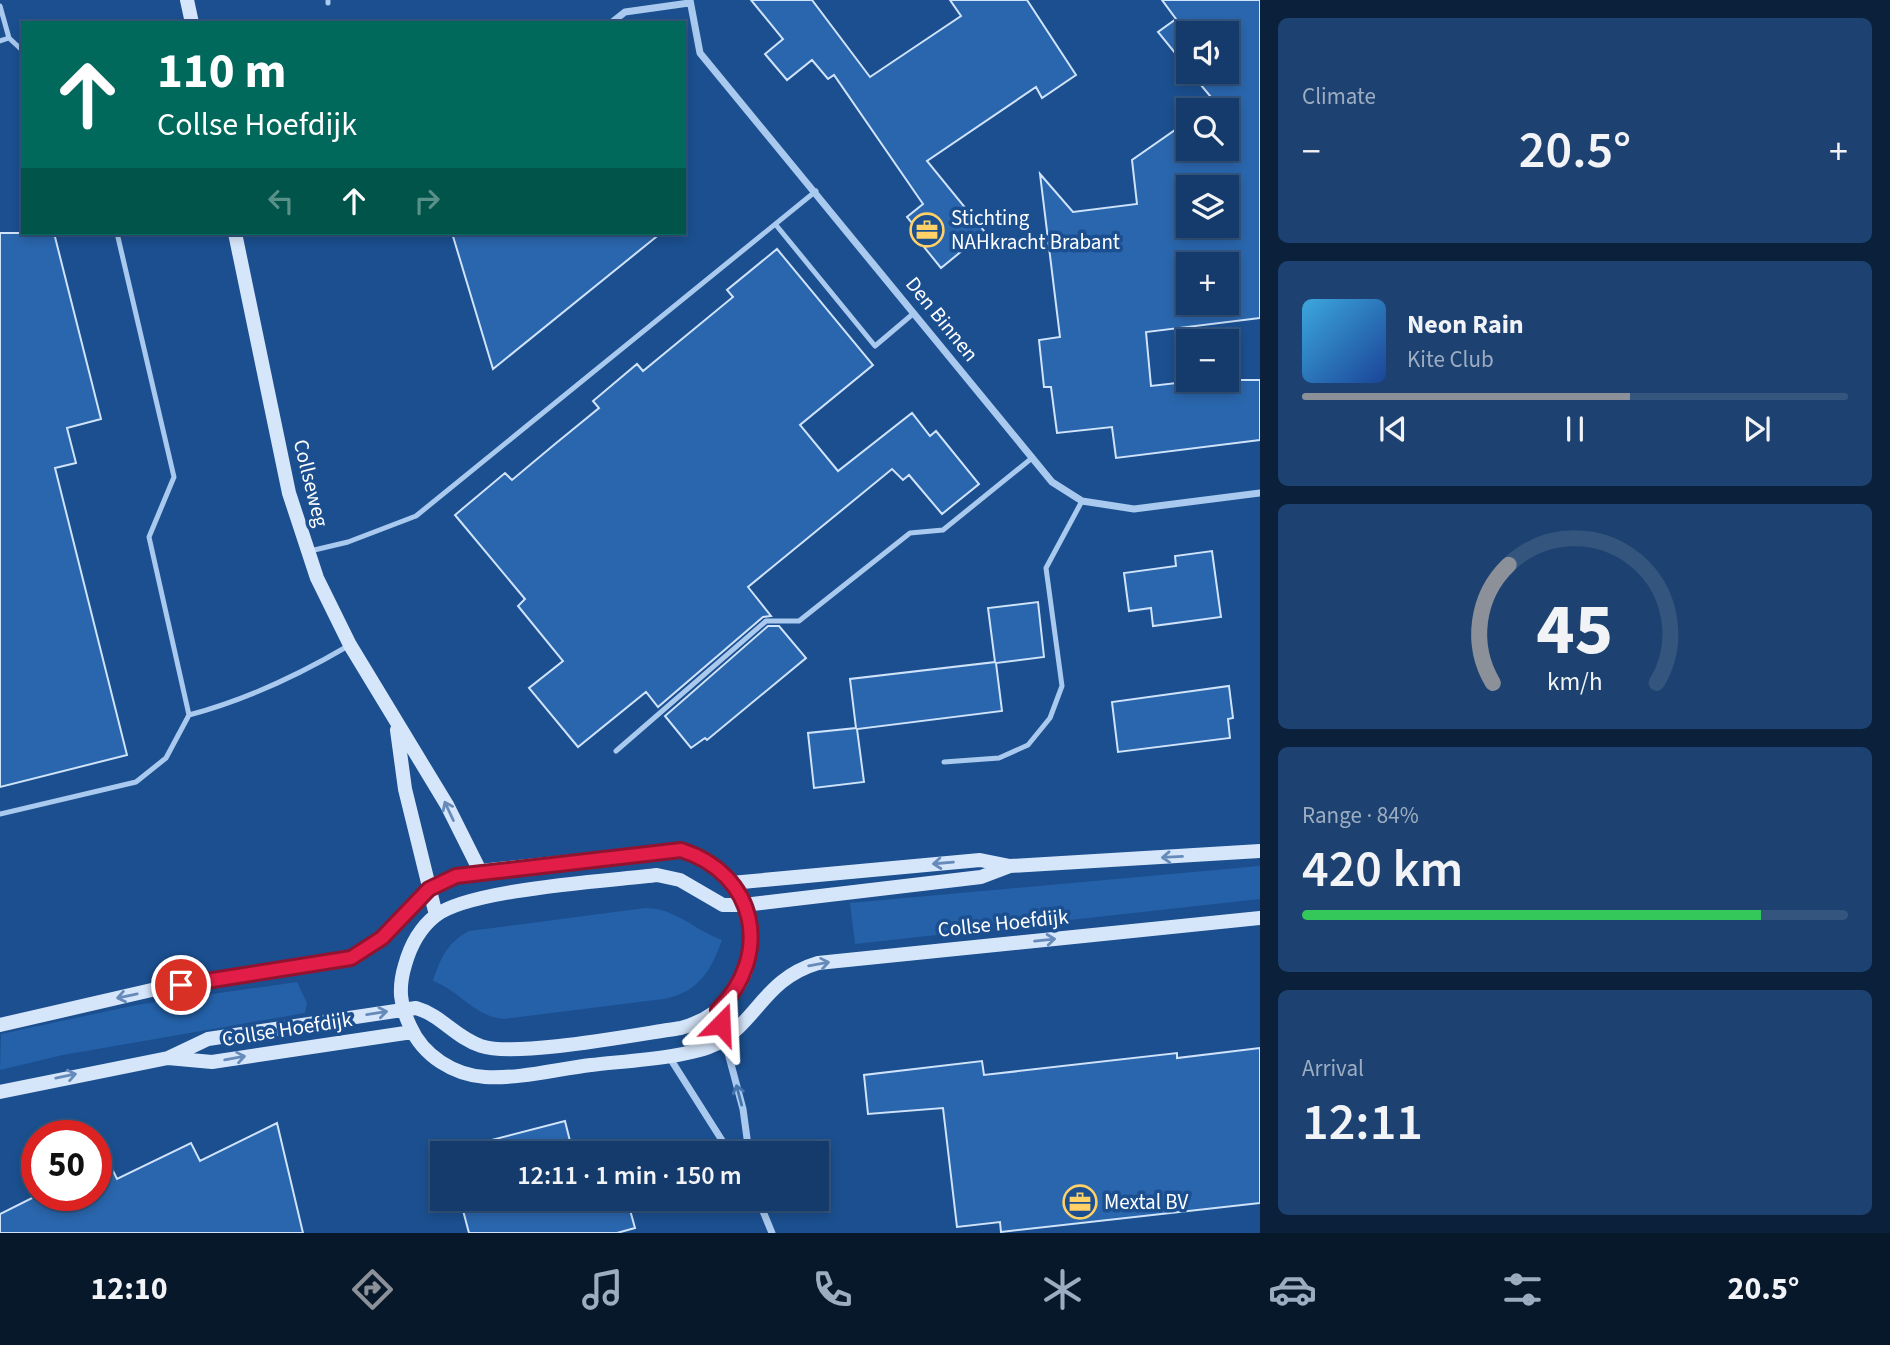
<!DOCTYPE html>
<meta charset="utf-8">
<style>
:root{--surface:#143b6b;--page:#1d4271;--text:#f1f3f6;--muted:#9dadc1;--line:#33557e;--accent:#8c9099}
body{margin:0;font-family:"Source Sans 3",sans-serif;background:var(--page);color:var(--text);height:100vh;display:flex;flex-direction:column;font-size:26px;white-space:nowrap}
*{box-sizing:border-box;margin:0}
p{font-size:23px;color:var(--muted)}
.icon{flex:none;width:38px;height:38px;fill:none;stroke:currentColor;stroke-width:2;stroke-linecap:round;stroke-linejoin:round}
.map{position:relative;flex:1;overflow:hidden}
.drawer{display:flex;flex-direction:column;gap:18px;padding:18px;background:#0b203b;width:630px}
.drawer>*{flex:none}
.top-card{position:absolute;left:21px;top:21px;width:665px;height:214px;border-radius:0px;box-shadow:0 4px 10px #0003,0 0 0 2px var(--line);background:#00695c;color:#fff;overflow:hidden}
.tools{position:absolute;left:1176px;top:21px;display:grid;gap:14px}
.tools a{display:grid;place-items:center;width:63px;height:63px;border-radius:0px;background:var(--surface);box-shadow:0 4px 10px #0003,0 0 0 2px var(--line);font-size:35px}
.speed{position:absolute;left:21px;top:1120px;display:flex;gap:14px;font-size:35px;font-weight:700;text-align:center}
.speed>*{display:grid;place-content:center;width:91px;height:91px;border-radius:50%;background:var(--surface);box-shadow:0 4px 10px #0003,0 0 0 2px var(--line);line-height:1}
.speed .limit{border:10px solid #d22;background:#fff;color:#111}
.pin{position:absolute;display:grid;place-items:center;width:60px;height:60px;color:#fff;margin:-30px;border:4px solid #fff;border-radius:50%;box-shadow:0 2px 7px #0007}
.me{position:absolute;width:77px;margin:-38px;rotate:21deg;stroke-linejoin:round;filter:drop-shadow(0 0 5px #0008)}
.turn{display:flex;align-items:center;gap:24px;height:147px;padding:0 21px;font-size:32px}
.turn .icon{width:91px;height:91px;stroke-width:2.5}
.turn b{display:block;font-size:49px;line-height:60px}
.lanes{display:flex;align-items:center;height:66px;padding:0 21px;background:#0003;justify-content:center;gap:35px;direction:ltr}
.lanes .off{opacity:.35}
.big{font-size:52px;font-weight:600;line-height:1.1}
.drawer .tile{flex:1;display:flex;flex-direction:column;justify-content:center;gap:10px;min-width:0;padding:0 24px;border-radius:10px;background:var(--page)}
.drawer .dial{align-items:center;gap:0}
.dial svg{height:182px;overflow:visible;fill:none;stroke:var(--line);stroke-width:7;stroke-linecap:round;text-anchor:middle}
.dial text{fill:var(--text);stroke:none}
.song{display:flex;align-items:center;gap:21px}
.cover{width:84px;height:84px;border-radius:10px;background:linear-gradient(135deg,hsl(200 70% 55%),hsl(220 70% 35%))}
.played{height:7px;border-radius:4px;background:linear-gradient(90deg,var(--accent) 60%,var(--line) 60%)}
.keys{display:flex;justify-content:space-around;direction:ltr}
.heat{display:flex;justify-content:space-between;align-items:center;font-size:38px;direction:ltr}
.charge{height:10px;border-radius:5px;background:linear-gradient(90deg,#34c759 84%,var(--line) 0)}
.trip{position:absolute;left:430px;top:1141px;width:399px;height:70px;border-radius:0px;background:var(--surface);box-shadow:0 4px 10px #0003,0 0 0 2px var(--line);font-weight:600;line-height:70px;text-align:center}
.tab-bar{display:flex;height:112px;justify-content:space-around;align-items:center;background:#08182b;color:var(--muted)}
.tab-bar .icon{width:49px;height:49px}
.tab-bar .on{color:var(--accent)}
.tab-bar b{font-size:32px;color:var(--text)}
main{display:flex;flex:1;min-height:0}
.map>svg:first-child{display:block}
.green{fill:#2461a8}
.building{fill:#2a66ad;stroke:#cfe3fa;stroke-width:2;fill-rule:evenodd}
.lines{fill:none;stroke-linecap:round;stroke-linejoin:round}
.lane{stroke:#a9c9ee;stroke-width:5}
.street{stroke:#a9c9ee;stroke-width:7}
.secondary{stroke:#d6e6fa;stroke-width:14}
.oneway{stroke:#668bba}
.oneway2{stroke:#4674ac}
.route-casing{stroke:#92132f;stroke-width:18}
.route{stroke:#e11d48;stroke-width:12}
.labels{text-anchor:middle;dominant-baseline:central;stroke-width:7;stroke-linejoin:round;paint-order:stroke}
.poi-label{font-size:21px;fill:#fff;stroke:#1b4f8f;text-anchor:start}
.street-label{font-size:21px;fill:#fff;stroke:#1b4f8f}
</style>
<main>
<div class="map">
<svg width="1260" height="1233" viewBox="0 0 1260 1233">
<rect width="100%" height="100%" fill="#1b4f8f"/>
<path class="green" d="M1260,866V899L855,944L850,903Z
M645,908C676,908 694,930 722,940C711,971 698,993 663,999L504,1019C475,1017 460,991 433,981C440,958 448,942 469,931Z
M297,982L307,1003L305,1013L63,1055L0,1070L1,1034L136,1005Z"/>
<path class="building" d="M751,0H812L870,77L961,16L950,0H1027L1076,75L1042,98L1036,87L927,161L985,232L941,268L916,237L920,233L907,217L923,204L834,75L828,79L812,60L787,80L765,54L783,39Z
M1162,0H1260V318L1146,332L1151,386L1203,380H1260V440L1116,458L1112,427L1057,433L1051,387H1044L1039,340L1060,337L1040,174L1073,212L1137,204L1132,160L1188,121V149H1227V110H1204L1216,103L1190,72H1227V33H1188V69L1158,32L1176,19ZM1188,187H1227V226H1188ZM1188,264H1227V303H1188Z
M0,233H54L101,419L67,428L76,463L55,468L127,755L0,787Z
M452,233H661L493,369Z
M777,249L873,365L800,425L838,471L912,413L930,436L936,431L979,484L942,514L909,475L903,480L892,469L748,587L771,616L763,617L658,707L646,692L578,747L529,688L563,661L518,606L525,599L455,515L505,473L512,480L555,444L599,408L593,401L637,364L643,371L733,297L727,290Z
M1212,551L1221,617L1153,626L1151,608L1129,611L1124,573L1176,566L1175,556Z
M1038,602L1044,657L996,663L1002,711L857,729L864,782L814,788L808,733L856,728L850,679L995,662L988,608Z
M768,626H779L806,658L707,740L705,738L691,748L665,716Z
M1229,686L1233,718L1228,719L1230,738L1118,752L1112,702Z
M1260,1048V1203L1001,1232L1000,1222L957,1227L943,1108L868,1114L864,1075L982,1061L984,1075L1177,1053V1058Z
M565,1121L573,1153H449V1151Z
M277,1123L303,1233H0V1214L38,1195H96V1136L117,1179L191,1143L200,1161Z
M460,1199H627L635,1228L617,1233H469Z"/>
<g class="lines">
<path class="lane" d="M328,0V3
M0,6L9,38L0,41
M9,38L23,51
M776,225L875,346L914,313
M117,233L174,477L149,537L189,715C246,700 297,676 348,646
M310,551L348,542L416,516L816,191
M616,751L766,621H799L910,533L943,530L1032,458
M944,762L999,758L1028,745L1050,718L1062,686L1046,568L1082,501
M0,814L136,782L166,758L189,715"/>
<path class="street" d="M690,0L700,53L1052,482L1082,501L1134,509L1260,493
M611,23L625,12L689,3
M724,1038L743,1109L749,1153
M668,1055L730,1153
M758,1199L772,1233"/>
<path class="secondary" d="M187,0L192,23
M235,233L289,493L317,578L350,645L447,805L480,871
M397,730L405,789L436,915
M1010,866L981,877L744,905H723L680,880L657,875C608,881 469,889 435,916C420,928 410,947 405,965C398,988 400,1005 410,1026C423,1056 454,1075 485,1077C520,1079 557,1069 591,1065C623,1061 688,1058 716,1044C758,1021 764,979 818,963L1260,918
M731,883L980,860L1010,866L1260,851
M0,1025L156,989L351,958L382,938L429,889L456,876L480,871L681,850C772,878 776,1002 681,1028C639,1034 516,1058 481,1046C456,1038 441,1015 416,1008L208,1039L168,1058
M0,1092L168,1058L212,1062L412,1032"/>
</g>
<defs><path id="oneway-shaft" d="M-6 0H5M1.5-3L5.5 0L1.5 3" fill="none" stroke-width="1.6" stroke-linecap="round" stroke-linejoin="round" transform="scale(1.75)"/></defs>
<g class="oneway">
<use href="#oneway-shaft" transform="translate(449 811) rotate(-115)"/>
<use href="#oneway-shaft" transform="translate(1172 857) rotate(177)"/>
<use href="#oneway-shaft" transform="translate(943 863) rotate(175)"/>
<use href="#oneway-shaft" transform="translate(1045 940) rotate(-6)"/>
<use href="#oneway-shaft" transform="translate(819 964) rotate(-10)"/>
<use href="#oneway-shaft" transform="translate(127 996) rotate(168)"/>
<use href="#oneway-shaft" transform="translate(377 1013) rotate(-9)"/>
<use href="#oneway-shaft" transform="translate(235 1058) rotate(-10)"/>
<use href="#oneway-shaft" transform="translate(66 1076) rotate(-12)"/>
</g>
<use class="oneway2" href="#oneway-shaft" transform="translate(739 1095) rotate(-105)"/>
<g class="lines">
<defs>
<path id="route" d="M181,985L351,958L382,938L429,889L456,876L681,850C757,874 773,955 718,1010L721,1024"/>
</defs>
<use href="#route" class="route-casing"/>
<use href="#route" class="route"/>
</g>
<defs>
<symbol id="office-ring" viewBox="-11 -11 22 22"><circle r="9.5" fill="#1b4f8f" stroke="#ffd166" stroke-width="1.5"/><path d="M-6-3h4V-5.5h4V-3h4V5H-6ZM-1-4.5V-3h2v-1.5ZM-6 0V1H6V0Z" fill="#ffd166"/></symbol>
</defs>
<g fill-rule="evenodd">
<use href="#office-ring" x="908" y="211" width="38" height="38"/>
<use href="#office-ring" x="1061" y="1183" width="38" height="38"/>
</g>
<g class="labels">
<g class="poi-label">
<text x="951" y="218">Stichting<tspan x="951" dy="24">NAHkracht Brabant</tspan></text>
<text x="1104" y="1202">Mextal BV</text>
</g>
<g class="street-label">
<text transform="translate(942 319) rotate(51)">Den Binnen</text>
<text transform="translate(311 483) rotate(76)">Collseweg</text>
<text transform="translate(1003 923) rotate(-6)">Collse Hoefdijk</text>
<text transform="translate(287 1029) rotate(-9)">Collse Hoefdijk</text>
</g>
</g>
</svg>
<div class="tools">
<a><svg class="icon" aria-label="sound" viewBox="0 0 24 24"><path d="M4 9h4l5-4v14l-5-4H4zM17 9q2 3 0 6"/></svg></a>
<a><svg class="icon" aria-label="search" viewBox="0 0 24 24"><circle cx="10" cy="10" r="6"/><path d="M15 15l6 6"/></svg></a>
<a><svg class="icon" aria-label="layers" viewBox="0 0 24 24"><path d="M12 4l9 5-9 5-9-5zM3 14l9 5 9-5"/></svg></a>
<a>+</a>
<a>−</a>
</div>
<div class="speed"><div class="limit">50</div></div>
<div class="pin" style="left:181px;top:985px;background:#d93025"><svg class="icon" aria-label="arrive" viewBox="0 0 24 24"><path d="M6 21V4h12l-3 4 3 4H6"/></svg></div>
<svg class="me" style="left:721px;top:1024px" viewBox="-20 -20 40 40"><path d="M0-17L14 15 0 8-14 15z" fill="#e11d48" stroke="#fff" stroke-width="4"/></svg>
<div class="trip">12:11 · 1 min · 150 m</div>
<div class="top-card">
<div class="turn"><svg class="icon" aria-label="ahead" viewBox="0 0 24 24"><path d="M12 20V5M6 11l6-6 6 6"/></svg><div><b>110 m</b>Collse Hoefdijk</div></div>
<div class="lanes"><svg class="icon off" aria-label="left" viewBox="0 0 24 24"><path d="M17 20v-9H6M10 6l-5 5 5 5"/></svg><svg class="icon" aria-label="ahead" viewBox="0 0 24 24"><path d="M12 20V5M6 11l6-6 6 6"/></svg><svg class="icon off" aria-label="right" viewBox="0 0 24 24"><path d="M7 20v-9h11M14 6l5 5-5 5"/></svg></div>
</div>
</div>
<section class="drawer">
<div class="tile"><p>Climate</p>
<div class="heat"><a>−</a><b class="big">20.5°</b><a>+</a></div>
</div>
<div class="tile">
<div class="song"><i class="cover"></i><div><b>Neon Rain</b><p>Kite Club</p></div></div>
<div class="played"></div>
<div class="keys"><svg class="icon" aria-label="previous" viewBox="0 0 24 24"><path d="M18 5L8 12l10 7zM5 5v14"/></svg><svg class="icon" aria-label="pause" viewBox="0 0 24 24"><path d="M8 5v14M16 5v14"/></svg><svg class="icon" aria-label="next" viewBox="0 0 24 24"><path d="M6 5l10 7-10 7zM19 5v14"/></svg></div>
</div>
<div class="tile dial"><svg viewBox="0 0 100 80">
<path d="M14 69A42 42 0 1 1 86 69"/>
<path d="M14 69A42 42 0 0 1 21 17" stroke="#8c9099"/>
<text x="50" y="56" font-size="32" font-weight="700">45</text>
<text x="50" y="72" font-size="11">km/h</text>
</svg></div>
<div class="tile"><p>Range · 84%</p><b class="big">420 km</b><div class="charge"></div></div>
<div class="tile"><p>Arrival</p><b class="big">12:11</b></div>
</section>
</main>
<nav class="tab-bar">
<b>12:10</b>
<svg class="icon on" aria-label="directions" viewBox="0 0 24 24"><path d="M12 3l9 9-9 9-9-9zM9 14v-3h6M13 9l2 2-2 2"/></svg>
<svg class="icon" aria-label="music" viewBox="0 0 24 24"><path d="M9 18V5l10-2v13"/><circle cx="6" cy="18" r="3"/><circle cx="16" cy="16" r="3"/></svg>
<svg class="icon" aria-label="phone" viewBox="0 0 24 24"><path d="M5 4h4l2 5-3 2q2 4 5 5l2-3 5 2v4C11 20 4 13 5 4z"/></svg>
<svg class="icon" aria-label="climate" viewBox="0 0 24 24"><path d="M12 3v18M4 7l16 10M4 17L20 7"/></svg>
<svg class="icon" aria-label="car" viewBox="0 0 24 24"><path d="M5 17H2v-5l4-1 3-4h7l3 4 3 1v5h-3M9 17h6M6 11h13"/><circle cx="7" cy="17" r="2"/><circle cx="17" cy="17" r="2"/></svg>
<svg class="icon" aria-label="filters" viewBox="0 0 24 24"><path d="M4 7h16M4 17h16"/><circle cx="9" cy="7" r="2"/><circle cx="15" cy="17" r="2"/></svg>
<b>20.5°</b>
</nav>
